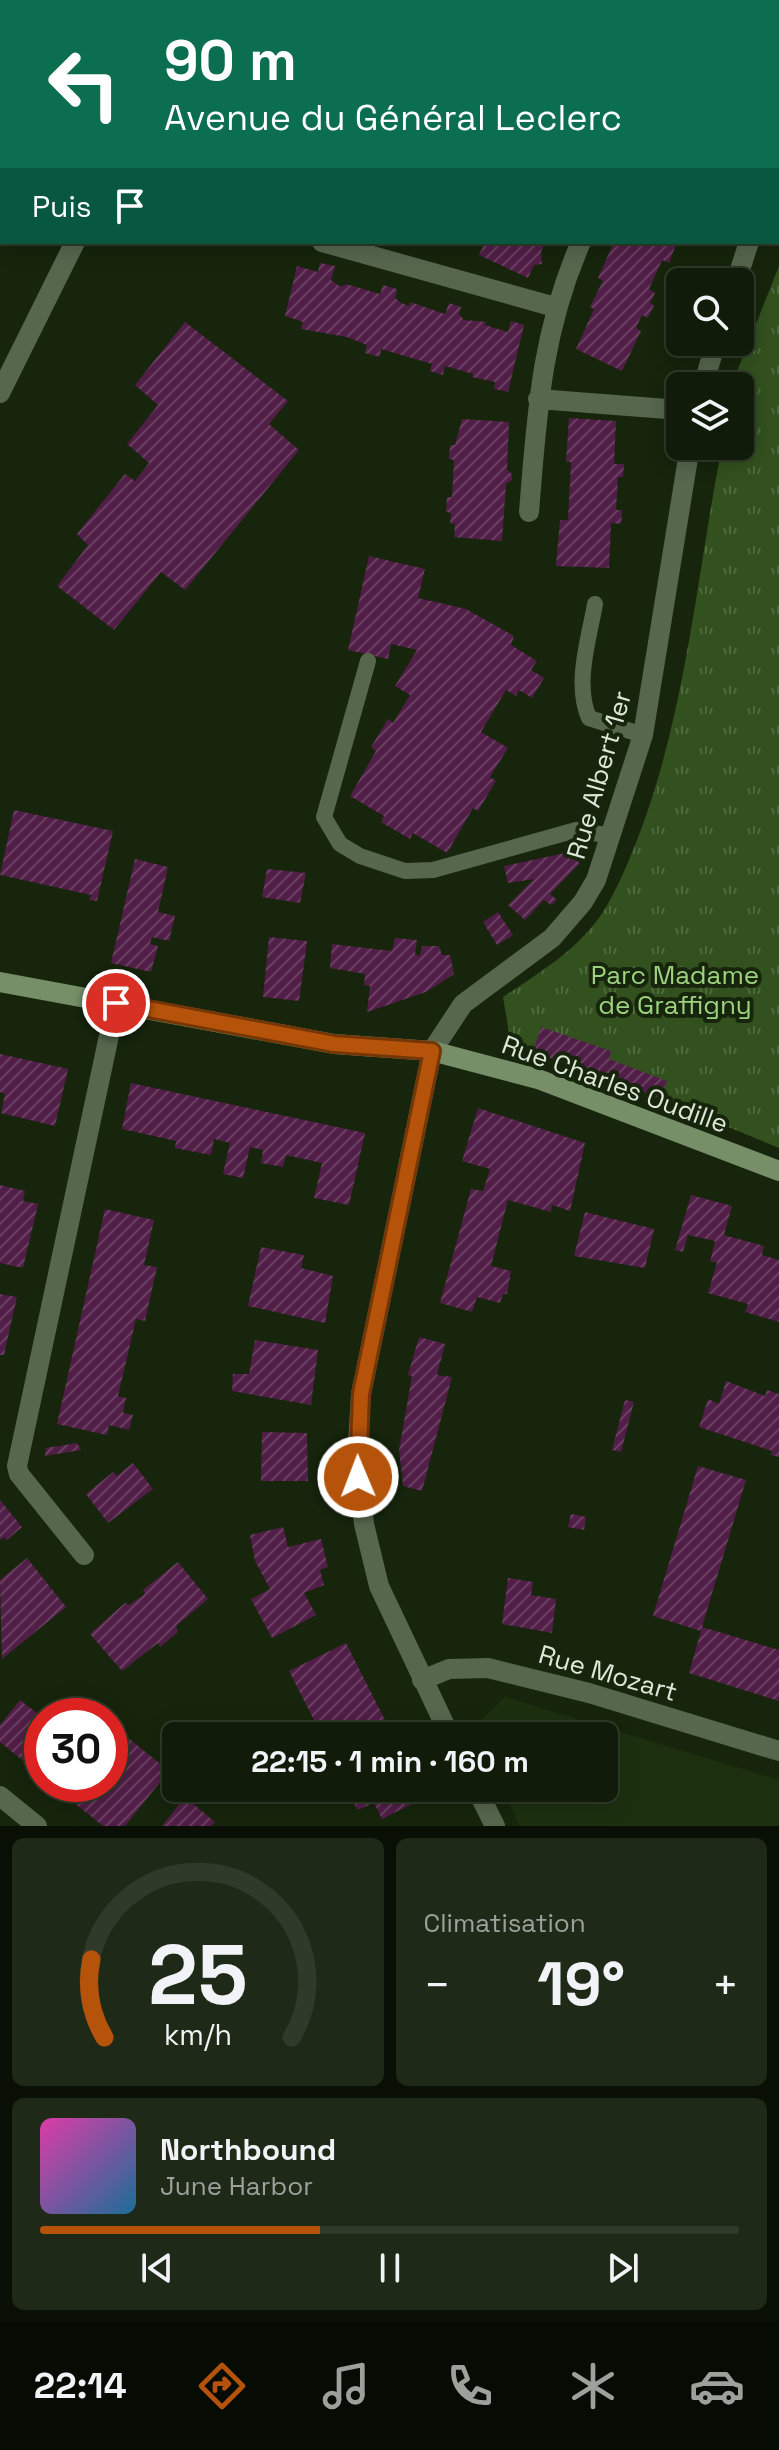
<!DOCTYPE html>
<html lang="fr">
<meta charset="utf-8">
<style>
:root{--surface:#101c09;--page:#1e2917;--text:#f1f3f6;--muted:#9ca19c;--line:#303a2a;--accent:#b45309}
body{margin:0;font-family:"Space Grotesk",sans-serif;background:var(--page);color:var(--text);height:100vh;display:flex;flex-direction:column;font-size:30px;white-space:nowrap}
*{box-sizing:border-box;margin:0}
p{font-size:26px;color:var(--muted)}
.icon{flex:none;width:44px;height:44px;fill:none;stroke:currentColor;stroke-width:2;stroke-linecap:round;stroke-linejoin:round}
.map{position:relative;height:1826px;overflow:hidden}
.side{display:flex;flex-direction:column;gap:12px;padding:12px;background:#090f05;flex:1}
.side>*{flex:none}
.banner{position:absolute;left:0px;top:0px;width:780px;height:244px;box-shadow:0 4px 20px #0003,0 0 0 2px var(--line);background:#0b6e4f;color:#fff;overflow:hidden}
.controls{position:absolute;left:666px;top:268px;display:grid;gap:16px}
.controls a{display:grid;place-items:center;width:88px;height:88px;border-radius:12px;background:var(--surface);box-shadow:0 4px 20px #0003,0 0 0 2px var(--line);font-size:40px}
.speed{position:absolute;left:24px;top:1698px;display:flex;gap:16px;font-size:40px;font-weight:700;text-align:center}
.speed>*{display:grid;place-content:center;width:104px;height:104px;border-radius:50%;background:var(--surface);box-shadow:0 4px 20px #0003,0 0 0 2px var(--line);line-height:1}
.speed .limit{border:12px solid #d22;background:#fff;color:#111}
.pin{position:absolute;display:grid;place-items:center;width:68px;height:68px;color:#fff;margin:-34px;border:4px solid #fff;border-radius:50%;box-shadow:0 2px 8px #0007}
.me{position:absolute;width:88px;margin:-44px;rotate:359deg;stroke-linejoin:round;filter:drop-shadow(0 0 6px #0008)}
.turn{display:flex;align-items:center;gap:28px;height:168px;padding:0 32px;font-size:36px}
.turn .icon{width:104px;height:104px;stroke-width:2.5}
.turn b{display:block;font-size:56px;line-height:68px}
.then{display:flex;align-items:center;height:76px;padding:0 32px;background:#0003;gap:16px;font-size:30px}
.big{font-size:60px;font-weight:800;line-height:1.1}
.side .widget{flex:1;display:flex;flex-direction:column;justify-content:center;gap:12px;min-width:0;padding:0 28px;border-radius:12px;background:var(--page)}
.side .dial{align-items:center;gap:0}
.dial svg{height:208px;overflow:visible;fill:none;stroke:var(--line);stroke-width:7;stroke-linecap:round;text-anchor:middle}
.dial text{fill:var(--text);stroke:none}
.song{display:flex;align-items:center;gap:24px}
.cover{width:96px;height:96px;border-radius:12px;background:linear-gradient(135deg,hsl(320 70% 55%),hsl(200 70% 35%))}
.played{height:8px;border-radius:4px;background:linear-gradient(90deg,var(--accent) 40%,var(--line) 40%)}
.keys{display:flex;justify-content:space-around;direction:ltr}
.heat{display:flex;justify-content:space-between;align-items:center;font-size:44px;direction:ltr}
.side .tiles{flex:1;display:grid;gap:12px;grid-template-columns:1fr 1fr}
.widget:last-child{grid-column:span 2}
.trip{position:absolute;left:162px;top:1722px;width:456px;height:80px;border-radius:12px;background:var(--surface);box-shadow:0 4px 20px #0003,0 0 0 2px var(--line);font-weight:800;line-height:80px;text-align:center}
.tab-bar{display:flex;height:128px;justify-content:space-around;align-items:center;background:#060b04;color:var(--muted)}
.tab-bar .icon{width:56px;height:56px}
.tab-bar .selected{color:var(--accent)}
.tab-bar b{font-size:36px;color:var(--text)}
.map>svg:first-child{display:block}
.built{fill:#1c3010}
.park{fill:url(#park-tufts)}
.building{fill:url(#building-hatch)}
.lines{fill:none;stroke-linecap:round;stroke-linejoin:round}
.lane{stroke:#57674e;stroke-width:16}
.street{stroke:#57674e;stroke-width:20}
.secondary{stroke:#768f68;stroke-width:20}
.route-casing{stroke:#753606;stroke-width:20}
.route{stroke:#b45309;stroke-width:14}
.labels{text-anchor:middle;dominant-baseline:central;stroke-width:8;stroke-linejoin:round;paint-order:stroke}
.street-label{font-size:26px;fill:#dde8d8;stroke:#16250c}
.park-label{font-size:26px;fill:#9dd27f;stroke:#16250c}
</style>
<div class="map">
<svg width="779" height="1826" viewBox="0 0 779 1826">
<defs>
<pattern id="park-tufts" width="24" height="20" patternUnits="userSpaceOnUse" patternTransform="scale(2)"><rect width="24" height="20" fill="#32511e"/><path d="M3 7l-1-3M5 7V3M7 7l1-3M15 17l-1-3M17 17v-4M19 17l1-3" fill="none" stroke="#4f6a3e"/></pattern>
<pattern id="building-hatch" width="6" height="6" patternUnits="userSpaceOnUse" patternTransform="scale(2)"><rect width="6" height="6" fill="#511e47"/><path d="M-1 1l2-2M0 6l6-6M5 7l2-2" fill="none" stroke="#6a3f61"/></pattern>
</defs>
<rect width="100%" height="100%" fill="#16250c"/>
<path class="built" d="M505,1697L779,1780V1826H519L503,1788H604V1736H480L476,1725Z"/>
<path class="park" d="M779,266V1148L603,1075L511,1044L503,997C539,973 576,951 601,915C618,889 631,856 642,827C687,704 697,574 722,446H740V386H734L736,374Z"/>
<path class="building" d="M485,242H545L541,252L542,264L534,265L528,278L479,255Z
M614,242H677L669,263L662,260L649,289L655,293L650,303L654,305L648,318L642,315L636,328L641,331L622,371L576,349L594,309L590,307L603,281L598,278Z
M320,263L335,266L331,280L341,287L346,284L380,294L383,285L397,289L395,298L401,303L409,306L410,302L445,314L449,303L461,307L459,314L464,320L486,322L485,325L508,332L511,321L524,325L508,392L494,389L495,382L472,377L473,374L445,366L443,375L430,371L432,364L381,349L380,357L365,353L367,345L347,337L301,329L303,322L285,316L297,266L318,272Z
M185,322L288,401L269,424L299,450L185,590L161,572L114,630L57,586L88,545L77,534L125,474L135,481L149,463L127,444L158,405L135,385Z
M569,418L616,421L614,464H624L623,477H618L616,510H622L621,524L611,523L609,568L556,566L560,520H568L571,462H566Z
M462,419L509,422L507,470L512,474V480L506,484L502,541L454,537L455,524L450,523L451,513L446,512L447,497H452L454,460L449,459L450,445H455Z
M369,556L425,569L418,598L466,609L514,636L511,645L537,661L531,670L544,678L532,698L519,690L516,696L506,690L481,732L508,748L490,777L496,781L478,811L473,808L447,853L413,833L410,839L381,822L384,816L350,796L376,751L371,747L388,719L393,723L410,695L395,686L417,650L391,644L388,659L348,650Z
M14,810L113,831L97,901L89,900L91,895L0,875Z
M565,853L580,863L550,894L557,900L551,905L544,900L525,920L508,905L534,879L508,883L504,866Z
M135,859L168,867L158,912L175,916L169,941L152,937L150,944L158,946L151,972L111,963Z
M267,869L306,873L300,903L262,897Z
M498,912L513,935L497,945L483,922Z
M269,937L307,941L299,1001L263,997Z
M395,938L417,940L415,954L420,956L422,946H439L442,955H450L454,974L426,992L367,1012L370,986L364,985L365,974L330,968L332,944L392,951Z
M541,1027L611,1051L609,1059L667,1081L660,1098L533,1052Z
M0,1054L68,1069L55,1126L1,1113L5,1094L0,1092Z
M131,1083L365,1133L349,1205L314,1198L322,1163L286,1155L283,1167L261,1163L263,1150L250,1147L243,1178L223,1174L230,1143L214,1139L211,1155L175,1148L176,1141L122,1129Z
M478,1108L585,1143L570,1211L552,1205L551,1212L508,1200L491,1266L511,1271L507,1294H503L500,1303L477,1297L472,1312L440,1303L471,1189L483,1191L490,1169L462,1161Z
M0,1185L25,1191L23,1201L38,1204L23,1268L0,1263Z
M691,1195L732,1206L724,1235L764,1246L762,1255L779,1260V1322L745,1312L748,1304L708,1293L717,1262H710L715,1241L688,1235L683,1252L675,1250Z
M105,1209L154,1220L144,1265L157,1267L145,1321L136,1319L118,1396L126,1398L123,1413L133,1415L129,1430L109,1425L107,1435L57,1424Z
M585,1212L654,1229L645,1268L574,1256Z
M261,1247L304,1255L301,1268L333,1276L325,1323L248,1306Z
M0,1294L17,1297L4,1355H0Z
M419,1337L445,1344L437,1375L452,1377L422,1491L403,1486L399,1450L412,1376L408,1375Z
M255,1340L318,1350L311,1405L232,1391L233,1374H249Z
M726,1381L765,1396L767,1390L779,1394V1457L771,1455L772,1451L699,1427L708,1399L719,1404Z
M625,1400L634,1402L621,1452L612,1450Z
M262,1432L307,1433L308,1481H261Z
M77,1443L81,1450L45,1456L46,1448Z
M133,1463L153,1489L108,1523L86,1494L113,1472L117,1476Z
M698,1466L746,1480L702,1627L779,1650V1701L689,1673L701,1631L653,1616Z
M0,1500L22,1527L7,1540L4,1537L0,1540Z
M571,1514L586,1517L584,1530L568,1527Z
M283,1527L288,1547L321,1539L328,1567L320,1570L324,1585L304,1593L316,1615L272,1638L251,1599L270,1589L255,1561L250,1535Z
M27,1558L66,1607L2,1659L0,1580Z
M178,1562L208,1599L176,1626L178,1632L160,1647L158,1643L122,1671L90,1634L125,1603L129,1605L145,1594L143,1590Z
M508,1578L533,1582L531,1595L556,1599L552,1633L502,1624Z
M346,1643L387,1724L363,1736H322L289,1671Z
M20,1700L42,1717V1776L0,1742V1725Z
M127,1737L169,1771L125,1826H103L73,1802L88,1784H110V1757Z
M347,1788H419L424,1798L382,1819L374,1803L357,1810Z
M185,1797L215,1822L211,1826H162Z"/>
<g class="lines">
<path class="lane" d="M359,2L362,0
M595,604C589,639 574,684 589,718L643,735
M368,661L324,817L340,844L360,856L405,871L433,870L576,830L611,836"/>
<path class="street" d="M120,0L121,2
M633,2L634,0
M778,156L779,154
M322,242L555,307
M736,282L749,242
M703,386L716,342
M0,393L75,242
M538,399L680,410
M529,512C537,414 541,333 581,242
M84,1555L19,1474L17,1466L116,1003
M422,1680L449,1669L488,1668L589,1693L779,1751
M450,1736L379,1586L364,1524L357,1460L361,1394L432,1051L463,1004L552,938L583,902L596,880L643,735L690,446
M476,1788L495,1826
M0,1796L37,1826"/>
<path class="secondary" d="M0,982L334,1044L432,1051L538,1079L779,1171"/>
</g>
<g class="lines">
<defs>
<path id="route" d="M116,1003L334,1044L432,1051L361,1394L358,1477"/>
</defs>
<use href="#route" class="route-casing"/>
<use href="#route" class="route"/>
</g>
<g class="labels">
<g class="street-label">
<text transform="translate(599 775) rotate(-74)">Rue Albert 1er</text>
<text transform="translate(615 1084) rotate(20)">Rue Charles Oudille</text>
<text transform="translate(608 1673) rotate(16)">Rue Mozart</text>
</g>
<g class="park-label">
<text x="675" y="975">Parc Madame<tspan x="675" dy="30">de Graffigny</tspan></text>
</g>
</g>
</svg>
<div class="controls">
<a><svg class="icon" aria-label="search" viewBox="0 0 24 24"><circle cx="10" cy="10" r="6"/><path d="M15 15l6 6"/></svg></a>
<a><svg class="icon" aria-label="layers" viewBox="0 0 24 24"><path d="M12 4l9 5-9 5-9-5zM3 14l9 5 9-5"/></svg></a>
</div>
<div class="speed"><div class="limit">30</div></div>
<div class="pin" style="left:116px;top:1003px;background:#d93025"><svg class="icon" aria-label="arrive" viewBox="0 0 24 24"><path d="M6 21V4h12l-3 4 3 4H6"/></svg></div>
<svg class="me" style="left:358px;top:1477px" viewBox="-20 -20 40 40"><circle r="17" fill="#b45309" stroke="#fff" stroke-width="3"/><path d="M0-11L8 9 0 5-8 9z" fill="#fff"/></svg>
<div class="trip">22:15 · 1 min · 160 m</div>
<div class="banner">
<div class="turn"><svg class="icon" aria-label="left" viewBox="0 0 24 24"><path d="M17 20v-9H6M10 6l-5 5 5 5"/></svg><div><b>90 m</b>Avenue du Général Leclerc</div></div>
<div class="then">Puis<svg class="icon" aria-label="arrive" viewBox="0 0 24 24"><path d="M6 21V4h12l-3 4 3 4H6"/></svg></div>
</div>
</div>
<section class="side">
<div class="tiles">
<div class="widget dial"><svg viewBox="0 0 100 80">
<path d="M14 69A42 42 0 1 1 86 69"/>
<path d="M14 69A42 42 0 0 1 9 39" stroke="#b45309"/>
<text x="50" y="56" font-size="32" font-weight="700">25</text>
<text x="50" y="72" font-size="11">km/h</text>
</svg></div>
<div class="widget"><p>Climatisation</p>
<div class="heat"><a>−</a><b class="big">19°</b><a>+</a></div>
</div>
<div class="widget">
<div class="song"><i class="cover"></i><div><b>Northbound</b><p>June Harbor</p></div></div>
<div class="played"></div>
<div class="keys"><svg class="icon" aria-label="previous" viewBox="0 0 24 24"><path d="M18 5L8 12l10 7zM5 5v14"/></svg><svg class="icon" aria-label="pause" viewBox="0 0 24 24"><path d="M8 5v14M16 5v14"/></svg><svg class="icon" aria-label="next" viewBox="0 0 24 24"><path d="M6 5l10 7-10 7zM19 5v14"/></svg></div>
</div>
</div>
</section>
<nav class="tab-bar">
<b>22:14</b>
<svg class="icon selected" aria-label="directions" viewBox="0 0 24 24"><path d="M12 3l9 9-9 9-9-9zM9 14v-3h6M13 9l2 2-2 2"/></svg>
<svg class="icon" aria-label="music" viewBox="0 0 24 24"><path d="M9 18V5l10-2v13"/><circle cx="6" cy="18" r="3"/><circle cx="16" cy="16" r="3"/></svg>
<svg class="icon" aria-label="phone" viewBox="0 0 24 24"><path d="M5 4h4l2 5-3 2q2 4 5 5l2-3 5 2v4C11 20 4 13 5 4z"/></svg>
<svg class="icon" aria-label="climate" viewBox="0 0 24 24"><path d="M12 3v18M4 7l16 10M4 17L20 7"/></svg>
<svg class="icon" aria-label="car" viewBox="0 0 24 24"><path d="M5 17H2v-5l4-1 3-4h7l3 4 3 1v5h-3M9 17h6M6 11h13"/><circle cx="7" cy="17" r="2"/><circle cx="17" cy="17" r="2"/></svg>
</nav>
